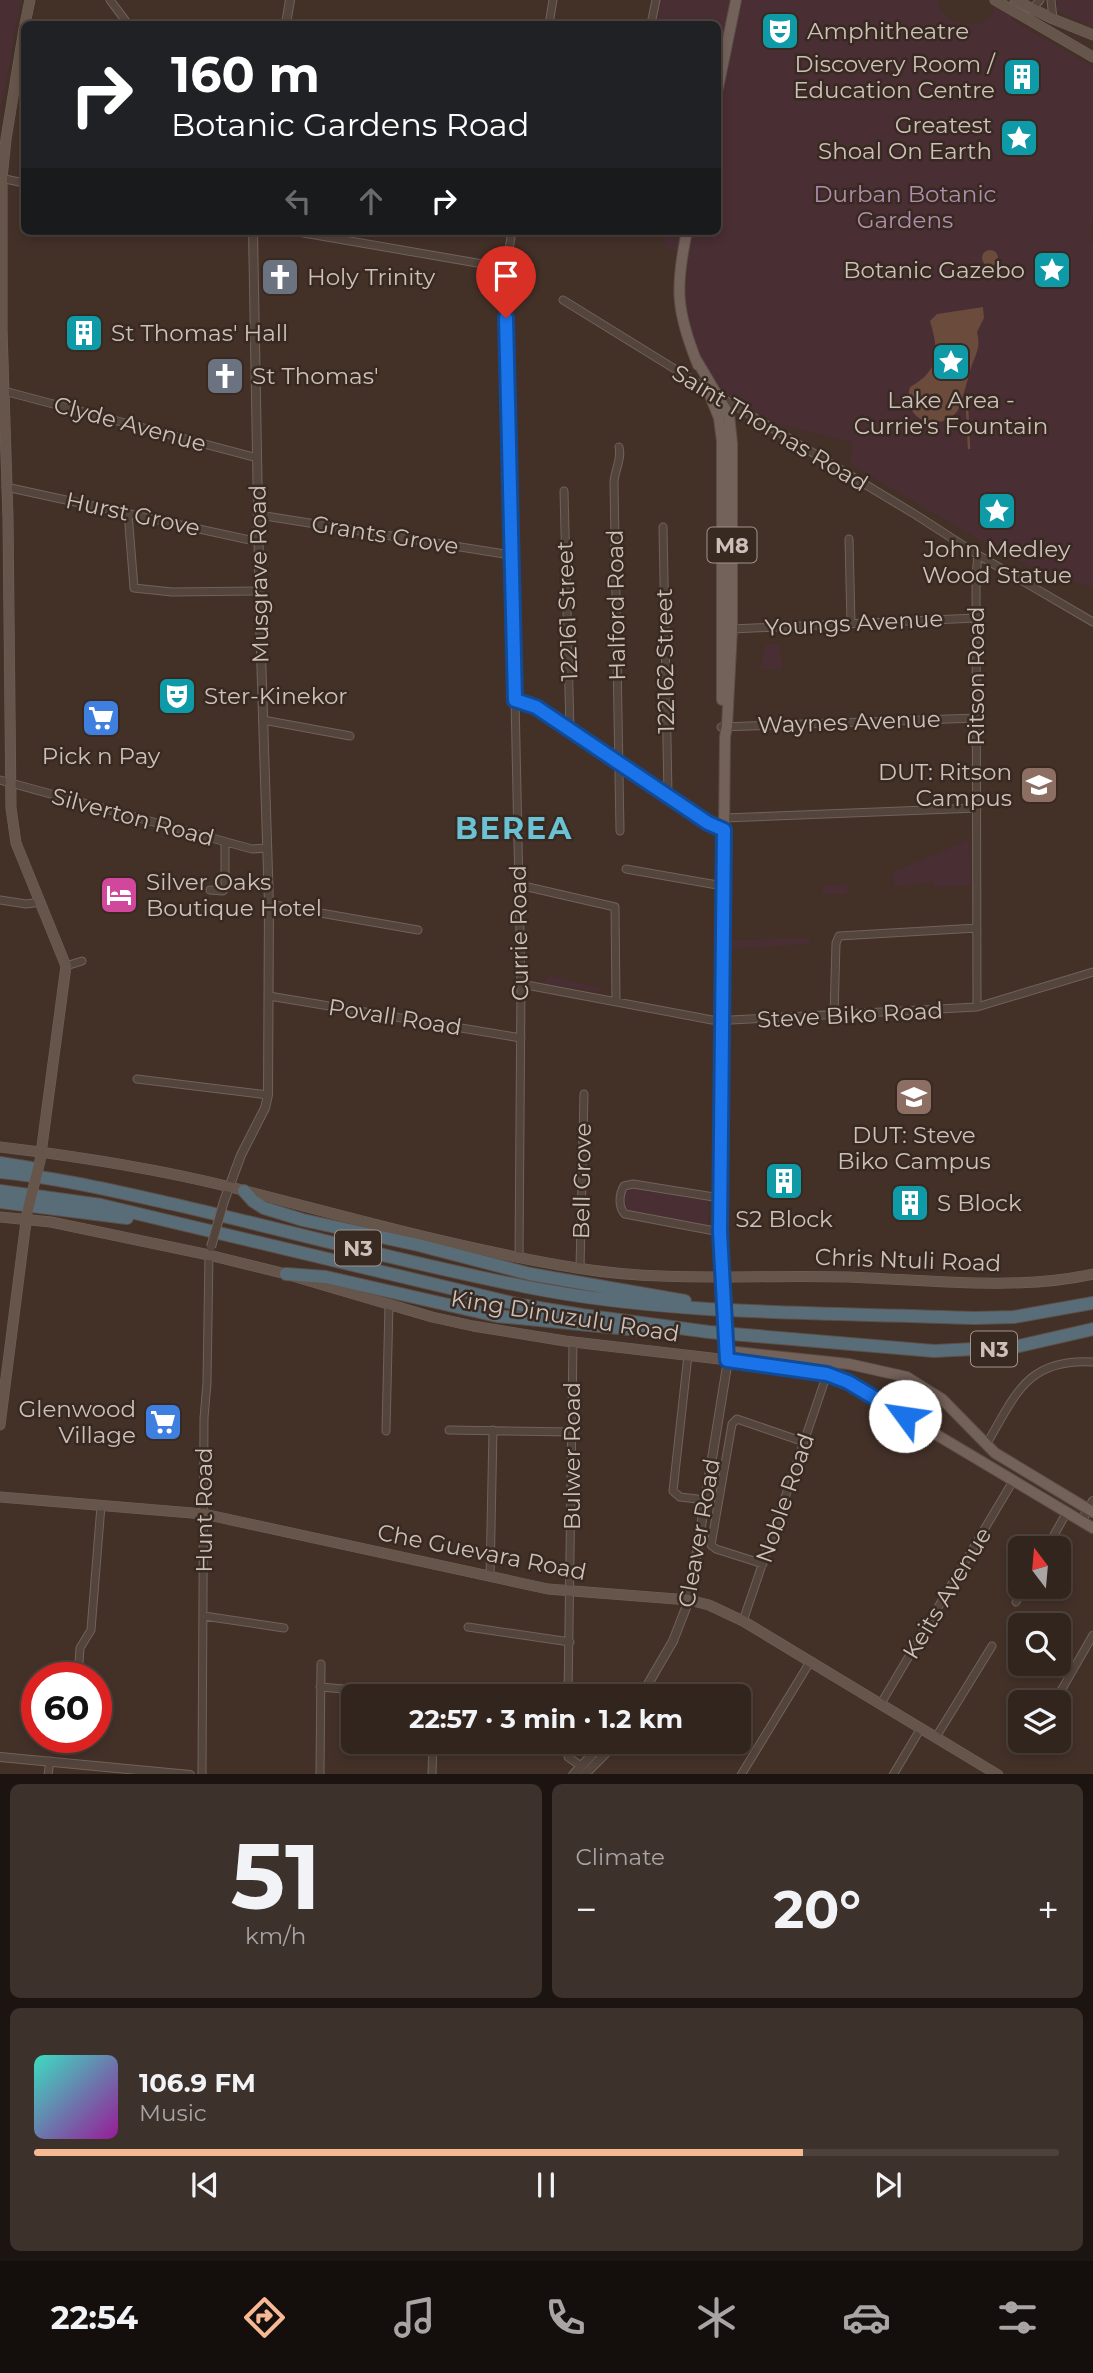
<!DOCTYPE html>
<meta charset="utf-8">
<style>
:root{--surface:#32251e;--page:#3d312b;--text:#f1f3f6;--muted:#a8a5a4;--line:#4d423c;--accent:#f7b894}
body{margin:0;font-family:Montserrat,sans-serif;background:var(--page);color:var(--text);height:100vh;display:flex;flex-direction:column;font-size:26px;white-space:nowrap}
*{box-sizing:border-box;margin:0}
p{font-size:23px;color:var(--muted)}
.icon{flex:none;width:38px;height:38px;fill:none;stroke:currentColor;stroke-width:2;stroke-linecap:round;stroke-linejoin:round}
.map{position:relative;height:1774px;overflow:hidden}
.drawer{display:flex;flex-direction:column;gap:10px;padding:10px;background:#1c1410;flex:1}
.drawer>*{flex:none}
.guide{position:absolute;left:21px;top:21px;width:700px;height:214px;border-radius:10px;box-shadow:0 4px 10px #0003,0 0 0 2px var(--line);background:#202124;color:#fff;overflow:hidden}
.needle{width:46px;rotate:344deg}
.buttons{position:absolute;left:1008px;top:1536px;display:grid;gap:14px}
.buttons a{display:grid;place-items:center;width:63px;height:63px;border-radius:10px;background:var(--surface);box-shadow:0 4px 10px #0003,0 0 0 2px var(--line);font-size:35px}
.speed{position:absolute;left:21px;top:1662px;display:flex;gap:14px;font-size:35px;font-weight:700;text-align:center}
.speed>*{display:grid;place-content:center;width:91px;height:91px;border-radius:50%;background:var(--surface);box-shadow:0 4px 10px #0003,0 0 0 2px var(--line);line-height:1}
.speed .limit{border:10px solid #d22;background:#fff;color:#111}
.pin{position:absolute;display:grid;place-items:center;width:60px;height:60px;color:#fff;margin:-72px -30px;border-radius:50% 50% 50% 0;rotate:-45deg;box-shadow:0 0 7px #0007}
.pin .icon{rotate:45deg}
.me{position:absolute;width:77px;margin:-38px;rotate:301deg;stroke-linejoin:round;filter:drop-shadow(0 0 5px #0008)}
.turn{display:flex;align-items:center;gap:24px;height:147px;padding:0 35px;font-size:32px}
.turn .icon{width:91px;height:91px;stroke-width:2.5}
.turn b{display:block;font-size:49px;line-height:60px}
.lanes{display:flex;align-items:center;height:66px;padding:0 35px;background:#0003;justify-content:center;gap:35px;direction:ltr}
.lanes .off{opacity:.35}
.big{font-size:52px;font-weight:700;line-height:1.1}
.drawer .widget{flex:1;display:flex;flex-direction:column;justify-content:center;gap:10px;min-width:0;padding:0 24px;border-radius:10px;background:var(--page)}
.drawer .dial{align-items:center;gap:0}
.dial b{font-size:91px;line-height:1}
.song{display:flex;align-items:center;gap:21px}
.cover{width:84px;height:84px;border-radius:10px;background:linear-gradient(135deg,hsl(170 70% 55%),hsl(300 70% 35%))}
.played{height:7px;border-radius:4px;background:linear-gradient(90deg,var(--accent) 75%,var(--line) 75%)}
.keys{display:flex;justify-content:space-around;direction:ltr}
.heat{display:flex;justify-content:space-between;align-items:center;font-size:38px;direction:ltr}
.drawer .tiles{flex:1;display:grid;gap:10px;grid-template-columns:1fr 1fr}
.widget:last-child{grid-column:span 2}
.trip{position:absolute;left:341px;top:1684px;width:410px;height:70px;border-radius:10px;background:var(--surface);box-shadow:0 4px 10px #0003,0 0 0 2px var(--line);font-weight:700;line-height:70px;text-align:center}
.tab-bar{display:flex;height:112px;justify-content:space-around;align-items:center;background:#140f0c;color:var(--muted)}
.tab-bar .icon{width:49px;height:49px}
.tab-bar .current{color:var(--accent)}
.tab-bar b{font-size:32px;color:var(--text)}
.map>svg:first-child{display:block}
.green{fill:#492e34}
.water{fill:#6a4b3c}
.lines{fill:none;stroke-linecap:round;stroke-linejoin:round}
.stream{stroke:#6a4b3c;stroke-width:2.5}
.minor-casing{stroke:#70625b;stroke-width:9}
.tertiary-casing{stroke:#70625b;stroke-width:10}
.secondary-casing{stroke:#70625b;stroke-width:11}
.primary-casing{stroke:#5c4d46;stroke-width:12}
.motorway-casing{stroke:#5d4f47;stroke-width:14}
.minor{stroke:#53443c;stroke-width:7}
.tertiary{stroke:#53443c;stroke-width:8}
.secondary{stroke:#66554a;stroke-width:10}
.primary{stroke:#73625a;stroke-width:10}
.motorway{stroke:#596d79;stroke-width:12}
.tertiary-bridge-casing{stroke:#70625b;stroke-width:10;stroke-linecap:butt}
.secondary-bridge-casing{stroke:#70625b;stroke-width:11;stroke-linecap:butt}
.primary-bridge-casing{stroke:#5c4d46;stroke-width:12;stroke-linecap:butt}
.tertiary-bridge{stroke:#53443c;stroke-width:8}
.secondary-bridge{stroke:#66554a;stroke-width:10}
.primary-bridge{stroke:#73625a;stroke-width:10}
.route-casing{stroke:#114b97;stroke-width:18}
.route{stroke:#1a73e8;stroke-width:12}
.labels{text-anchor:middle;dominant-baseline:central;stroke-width:5;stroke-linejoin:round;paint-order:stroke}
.shield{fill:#382921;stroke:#a0938c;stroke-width:2}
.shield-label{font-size:21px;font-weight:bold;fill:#ccc0ba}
.poi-label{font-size:23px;fill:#ccc0ba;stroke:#382921;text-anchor:start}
.park-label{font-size:23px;fill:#b08db1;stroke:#382921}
.street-label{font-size:23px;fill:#ccc0ba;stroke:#382921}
.district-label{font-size:30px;font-weight:bold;letter-spacing:2px;fill:#6cc2d5;stroke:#382921}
</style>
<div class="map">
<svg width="1093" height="1775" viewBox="0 0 1093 1775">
<rect width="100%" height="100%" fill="#433128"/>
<path class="green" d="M0,0H21L0,114Z
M657,0H937C939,5 941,12 945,15C953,23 972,27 983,22C991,19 993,11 996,3L1015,16L1012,20L1093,67V214L1089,242L1093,243V588L1027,565L1007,556L850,464L852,442L776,423L711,388L685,320L688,255L666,248L661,231H718V24H652Z
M1058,0H1093V28L1056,10Z
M766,644H779L783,669H760Z
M969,840L971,885L934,888L933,882L894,887L893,872Z
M848,884L847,895L822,894L823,885Z
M810,938L811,944L732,948V940Z
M549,975L603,989L596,992L544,983Z
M632,1187L708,1201V1226L628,1211L624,1201L625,1192Z"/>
<path class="water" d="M982 258a8 8 0 1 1 16 0a8 8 0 1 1-16 0Z
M983,307L984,318L977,332C981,348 976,353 971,368C968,377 961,408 956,413C934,434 901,418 910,387C940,371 939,351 930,321L937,314Z"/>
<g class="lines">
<path class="stream" d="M963,401L967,403V407L969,448"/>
<defs>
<path id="minor" d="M110,0L128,24
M1051,0L1053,19
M1032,9L1040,0
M549,24L553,0
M651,24L656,0
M0,178L24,183
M292,231L506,268
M512,231L506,268L521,984L519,1258
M563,300L712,392
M4,391L257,458
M722,398L916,515L978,555L1093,622
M619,447C622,459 615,469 614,482L620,831
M6,487L259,542
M564,491L570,730
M128,513L134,588L172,592L259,591
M259,515L511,555
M663,527L668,795
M849,539L851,624
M732,629L976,618
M515,700L536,707L708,823L724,830
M263,720L350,736
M721,727L977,718
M0,780L252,849L267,848
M724,818L977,808
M626,869L723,886
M519,885L615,907L616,1002
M210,890L223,891L225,888V842
M0,900L26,904L41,902
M269,904L418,930
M66,966L82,961
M521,984L712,1020H731L977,1007L1093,972
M269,996L521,1038
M977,1007L976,576L978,555
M834,1016L836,943L839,936L977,928
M137,1079L268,1095
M720,1232L625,1214C618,1207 619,1194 624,1186L633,1184L720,1198
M580,1268L584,1094
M688,1355L673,1491L680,1497L706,1500
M449,1430L573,1432
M386,1431L389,1304
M986,1445C1015,1396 1026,1358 1093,1362
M1046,1549L1067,1512
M763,1564L716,1549L711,1545L732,1424L737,1419L804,1442
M490,1577L493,1430
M1016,1602L1024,1587
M204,1616L284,1628
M743,1621L827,1374
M468,1627L570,1642
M78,1678L80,1648L91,1630L101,1506
M320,1687L427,1696
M568,1696L573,1342
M1054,1703L1093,1635
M880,1705L1013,1481
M936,1737L992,1646
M567,1741L568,1757L581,1766
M48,1775L50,1761
M202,1775L204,1418L207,1383L209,1255
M320,1775L321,1664
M432,1775L433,1741
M741,1775L810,1662
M893,1775L921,1728"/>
<path id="tertiary" d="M286,24L290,0
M224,1201L241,1155L265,1108L268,1095L269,904L260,621L253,231
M1082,1520L1093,1501
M641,1696L673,1641L689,1600L728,1360
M0,1757L190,1775
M573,1775L601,1745L611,1741
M584,1775L608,1751L611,1741"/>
<path id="secondary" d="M995,0L1093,57
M1015,0L1053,19L1093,35
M25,24L30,0
M24,29L6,139L2,178V330L8,518L11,808L16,843L66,966L40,1161
M0,1147C75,1156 157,1169 230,1187C345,1216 459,1249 577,1268C666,1283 759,1274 849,1277C926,1280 1018,1291 1093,1274
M0,1217L51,1222L209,1255L286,1274L432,1317L473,1326L565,1341L728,1360
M0,1425L27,1214
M0,1497L204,1514L548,1589L689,1600L709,1605L743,1621L998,1775"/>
<path id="primary" d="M718,88L736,0
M687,231C675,288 676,311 698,365
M697,361L729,415L732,443V629L727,726L725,737L720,1218L722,1290
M709,393L719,418L722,441V700
M727,1346L728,1360L817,1372L848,1382L1093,1528
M727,1351L849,1364L907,1377L942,1399L995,1453L1093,1512"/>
<path id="motorway" d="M0,1163L31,1168
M0,1172C60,1178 118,1192 177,1205C293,1232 409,1264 527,1287C673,1316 826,1312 974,1318L1014,1317L1093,1303
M0,1191L101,1205L521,1305L582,1315L709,1332L934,1351L1015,1347L1093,1329
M244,1191L253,1201L264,1208L303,1220L418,1245L530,1274L685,1301
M0,1202L127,1218
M286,1274L326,1277L497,1316L639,1330"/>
</defs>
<use href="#minor" class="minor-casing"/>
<use href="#tertiary" class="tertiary-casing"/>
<use href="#secondary" class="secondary-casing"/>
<use href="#primary" class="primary-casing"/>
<use href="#motorway" class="motorway-casing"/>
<use href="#minor" class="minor"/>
<use href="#tertiary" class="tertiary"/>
<use href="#secondary" class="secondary"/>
<use href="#primary" class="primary"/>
<use href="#motorway" class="motorway"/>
<defs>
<path id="tertiary-bridge" d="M211,1247L224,1201"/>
<path id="secondary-bridge" d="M28,1209L40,1161"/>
<path id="primary-bridge" d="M722,1290L727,1346"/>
</defs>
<use href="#tertiary-bridge" class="tertiary-bridge-casing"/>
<use href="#secondary-bridge" class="secondary-bridge-casing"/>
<use href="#primary-bridge" class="primary-bridge-casing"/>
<use href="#tertiary-bridge" class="tertiary-bridge"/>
<use href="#secondary-bridge" class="secondary-bridge"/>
<use href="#primary-bridge" class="primary-bridge"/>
</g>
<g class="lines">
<defs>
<path id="route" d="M506,318L515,700L536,707L708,823L724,830L720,1232L727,1360L827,1374L848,1382L905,1416"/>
</defs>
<use href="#route" class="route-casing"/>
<use href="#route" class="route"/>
</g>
<defs>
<symbol id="theatre-square" viewBox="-11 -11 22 22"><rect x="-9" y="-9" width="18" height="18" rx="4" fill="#0f9aa8" stroke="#382921"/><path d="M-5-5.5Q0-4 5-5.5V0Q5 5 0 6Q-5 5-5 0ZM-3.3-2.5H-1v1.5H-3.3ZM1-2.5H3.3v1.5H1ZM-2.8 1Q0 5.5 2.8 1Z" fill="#fff"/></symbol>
<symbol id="building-square" viewBox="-11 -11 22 22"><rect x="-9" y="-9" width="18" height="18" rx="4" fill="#0f9aa8" stroke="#382921"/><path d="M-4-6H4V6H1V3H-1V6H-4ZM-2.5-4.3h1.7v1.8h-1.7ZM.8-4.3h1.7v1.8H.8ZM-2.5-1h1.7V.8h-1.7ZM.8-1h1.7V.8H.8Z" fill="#fff"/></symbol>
<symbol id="sight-square" viewBox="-11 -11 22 22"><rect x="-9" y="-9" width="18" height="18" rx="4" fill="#0f9aa8" stroke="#382921"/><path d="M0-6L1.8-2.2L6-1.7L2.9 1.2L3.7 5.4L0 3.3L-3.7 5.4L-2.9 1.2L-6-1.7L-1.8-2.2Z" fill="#fff"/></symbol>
<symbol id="church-square" viewBox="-11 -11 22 22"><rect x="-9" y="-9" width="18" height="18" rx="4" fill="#6b7280" stroke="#382921"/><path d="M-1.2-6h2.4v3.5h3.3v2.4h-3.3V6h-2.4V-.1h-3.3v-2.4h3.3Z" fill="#fff"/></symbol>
<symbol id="supermarket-square" viewBox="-11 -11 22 22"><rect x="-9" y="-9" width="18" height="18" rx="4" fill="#3f7fe0" stroke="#382921"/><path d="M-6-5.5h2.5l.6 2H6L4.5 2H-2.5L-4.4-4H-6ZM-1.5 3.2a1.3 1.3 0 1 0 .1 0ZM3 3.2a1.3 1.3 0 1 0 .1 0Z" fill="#fff"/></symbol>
<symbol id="university-square" viewBox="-11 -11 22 22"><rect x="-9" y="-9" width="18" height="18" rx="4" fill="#8d6e63" stroke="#382921"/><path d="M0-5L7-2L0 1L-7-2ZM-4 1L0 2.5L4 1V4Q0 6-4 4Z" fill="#fff"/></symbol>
<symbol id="hotel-square" viewBox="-11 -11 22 22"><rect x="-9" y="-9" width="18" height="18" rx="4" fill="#d1479c" stroke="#382921"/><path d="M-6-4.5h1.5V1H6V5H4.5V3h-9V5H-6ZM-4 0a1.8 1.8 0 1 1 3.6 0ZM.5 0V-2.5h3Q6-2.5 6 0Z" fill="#fff"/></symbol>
</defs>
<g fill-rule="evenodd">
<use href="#theatre-square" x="758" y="9" width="44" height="44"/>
<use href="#building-square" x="1000" y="55" width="44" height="44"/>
<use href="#sight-square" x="997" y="116" width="44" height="44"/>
<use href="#sight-square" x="1030" y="248" width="44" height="44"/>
<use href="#church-square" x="258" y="255" width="44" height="44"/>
<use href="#building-square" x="62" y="311" width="44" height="44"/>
<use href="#sight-square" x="929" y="340" width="44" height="44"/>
<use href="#church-square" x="203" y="354" width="44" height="44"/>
<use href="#sight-square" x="975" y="489" width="44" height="44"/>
<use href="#theatre-square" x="155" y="674" width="44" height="44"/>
<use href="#supermarket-square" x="79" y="696" width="44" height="44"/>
<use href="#university-square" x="1017" y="763" width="44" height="44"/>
<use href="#hotel-square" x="97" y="873" width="44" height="44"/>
<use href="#university-square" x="892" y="1075" width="44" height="44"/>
<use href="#building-square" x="762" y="1159" width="44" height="44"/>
<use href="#building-square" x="888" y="1181" width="44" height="44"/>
<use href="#supermarket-square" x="141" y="1400" width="44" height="44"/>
</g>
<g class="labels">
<g class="shield">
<rect x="707.5" y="527.5" width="49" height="35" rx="5"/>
<rect x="335" y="1230.5" width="46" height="35" rx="5"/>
<rect x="971" y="1331.5" width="46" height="35" rx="5"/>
</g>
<g class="shield-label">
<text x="732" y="545">M8</text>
<text x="358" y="1248">N3</text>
<text x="994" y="1349">N3</text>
</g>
<g class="poi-label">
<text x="807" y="31">Amphitheatre</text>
<text x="995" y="64" text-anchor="end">Discovery Room /<tspan x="995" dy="26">Education Centre</tspan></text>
<text x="992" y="125" text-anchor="end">Greatest<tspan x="992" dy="26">Shoal On Earth</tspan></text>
<text x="1025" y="270" text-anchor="end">Botanic Gazebo</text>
<text x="307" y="277">Holy Trinity</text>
<text x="111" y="333">St Thomas' Hall</text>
<text x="252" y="376">St Thomas'</text>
<text x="951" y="400" text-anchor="middle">Lake Area -<tspan x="951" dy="26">Currie's Fountain</tspan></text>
<text x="997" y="549" text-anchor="middle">John Medley<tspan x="997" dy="26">Wood Statue</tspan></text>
<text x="204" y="696">Ster-Kinekor</text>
<text x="101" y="756" text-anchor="middle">Pick n Pay</text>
<text x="1012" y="772" text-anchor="end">DUT: Ritson<tspan x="1012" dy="26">Campus</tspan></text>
<text x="146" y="882">Silver Oaks<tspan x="146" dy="26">Boutique Hotel</tspan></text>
<text x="914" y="1135" text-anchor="middle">DUT: Steve<tspan x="914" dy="26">Biko Campus</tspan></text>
<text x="937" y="1203">S Block</text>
<text x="784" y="1219" text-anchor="middle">S2 Block</text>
<text x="136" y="1409" text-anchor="end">Glenwood<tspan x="136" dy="26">Village</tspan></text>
</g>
<g class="park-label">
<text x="905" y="194">Durban Botanic<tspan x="905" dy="26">Gardens</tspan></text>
</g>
<g class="street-label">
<text transform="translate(130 424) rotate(15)">Clyde Avenue</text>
<text transform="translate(770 428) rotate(31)">Saint Thomas Road</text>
<text transform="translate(133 514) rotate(12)">Hurst Grove</text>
<text transform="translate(385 535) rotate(9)">Grants Grove</text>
<text transform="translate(259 574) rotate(-91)">Musgrave Road</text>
<text transform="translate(616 605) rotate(-91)">Halford Road</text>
<text transform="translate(567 611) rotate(-92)">122161 Street</text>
<text transform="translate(854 623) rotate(-3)">Youngs Avenue</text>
<text transform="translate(665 661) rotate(-91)">122162 Street</text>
<text transform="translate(976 676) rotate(-90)">Ritson Road</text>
<text transform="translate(849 722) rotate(-2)">Waynes Avenue</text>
<text transform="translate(133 817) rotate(15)">Silverton Road</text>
<text transform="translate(519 933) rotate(-91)">Currie Road</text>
<text transform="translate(850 1015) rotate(-3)">Steve Biko Road</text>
<text transform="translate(395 1017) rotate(9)">Povall Road</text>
<text transform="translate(582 1181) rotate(-89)">Bell Grove</text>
<text transform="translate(908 1260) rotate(2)">Chris Ntuli Road</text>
<text transform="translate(565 1316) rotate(9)">King Dinuzulu Road</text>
<text transform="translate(572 1456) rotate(-90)">Bulwer Road</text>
<text transform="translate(785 1498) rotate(-71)">Noble Road</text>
<text transform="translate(204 1510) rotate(-90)">Hunt Road</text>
<text transform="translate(699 1533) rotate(-80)">Cleaver Road</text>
<text transform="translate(482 1552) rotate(11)">Che Guevara Road</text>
<text transform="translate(947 1593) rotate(-59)">Keits Avenue</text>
</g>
<g class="district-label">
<text x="514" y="828">BEREA</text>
</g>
</g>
</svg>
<div class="buttons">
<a><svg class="needle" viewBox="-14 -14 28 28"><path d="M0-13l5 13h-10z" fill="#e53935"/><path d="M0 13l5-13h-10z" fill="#a8a5a4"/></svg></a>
<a><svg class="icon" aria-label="search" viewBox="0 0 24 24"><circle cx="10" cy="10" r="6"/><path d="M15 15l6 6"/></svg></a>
<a><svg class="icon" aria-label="layers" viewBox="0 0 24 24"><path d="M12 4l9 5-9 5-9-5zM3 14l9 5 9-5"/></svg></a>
</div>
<div class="speed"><div class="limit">60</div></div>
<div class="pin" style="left:506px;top:318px;background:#d93025"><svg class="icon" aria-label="arrive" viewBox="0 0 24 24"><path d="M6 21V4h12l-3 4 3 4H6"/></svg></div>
<svg class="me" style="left:905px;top:1416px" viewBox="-20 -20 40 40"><circle r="19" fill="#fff"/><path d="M0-13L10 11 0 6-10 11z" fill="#1a73e8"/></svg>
<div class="trip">22:57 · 3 min · 1.2 km</div>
<div class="guide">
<div class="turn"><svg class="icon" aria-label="right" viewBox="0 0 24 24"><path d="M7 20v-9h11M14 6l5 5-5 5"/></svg><div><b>160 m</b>Botanic Gardens Road</div></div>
<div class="lanes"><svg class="icon off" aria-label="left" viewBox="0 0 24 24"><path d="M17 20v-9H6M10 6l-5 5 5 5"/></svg><svg class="icon off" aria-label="ahead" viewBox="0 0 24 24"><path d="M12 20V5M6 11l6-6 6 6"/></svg><svg class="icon" aria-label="right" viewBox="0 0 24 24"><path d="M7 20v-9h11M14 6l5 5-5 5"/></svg></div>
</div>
</div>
<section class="drawer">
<div class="tiles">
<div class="widget dial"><b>51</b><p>km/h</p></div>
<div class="widget"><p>Climate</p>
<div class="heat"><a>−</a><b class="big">20°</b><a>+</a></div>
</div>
<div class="widget">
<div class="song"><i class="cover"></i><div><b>106.9 FM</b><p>Music</p></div></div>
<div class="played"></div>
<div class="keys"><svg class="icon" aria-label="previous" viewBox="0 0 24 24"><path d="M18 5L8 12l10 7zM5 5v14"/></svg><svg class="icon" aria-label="pause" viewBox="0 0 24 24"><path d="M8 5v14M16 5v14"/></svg><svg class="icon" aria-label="next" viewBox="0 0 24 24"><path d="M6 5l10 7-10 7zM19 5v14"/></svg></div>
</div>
</div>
</section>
<nav class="tab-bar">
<b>22:54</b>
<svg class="icon current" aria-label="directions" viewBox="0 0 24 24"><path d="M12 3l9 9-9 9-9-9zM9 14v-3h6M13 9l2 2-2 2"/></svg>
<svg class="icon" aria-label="music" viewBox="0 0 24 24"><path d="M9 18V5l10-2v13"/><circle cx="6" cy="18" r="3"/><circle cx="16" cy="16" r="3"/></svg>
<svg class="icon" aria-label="phone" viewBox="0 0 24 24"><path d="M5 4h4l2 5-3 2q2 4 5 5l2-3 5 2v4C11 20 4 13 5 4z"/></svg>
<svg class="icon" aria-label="climate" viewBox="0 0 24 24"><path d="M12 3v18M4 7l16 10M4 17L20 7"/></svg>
<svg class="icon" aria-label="car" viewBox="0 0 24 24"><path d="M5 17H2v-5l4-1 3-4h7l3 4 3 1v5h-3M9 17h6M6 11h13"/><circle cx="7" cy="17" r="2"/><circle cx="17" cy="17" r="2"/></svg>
<svg class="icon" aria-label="filters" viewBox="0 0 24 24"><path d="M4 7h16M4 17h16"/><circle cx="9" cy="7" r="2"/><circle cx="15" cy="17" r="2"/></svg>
</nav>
